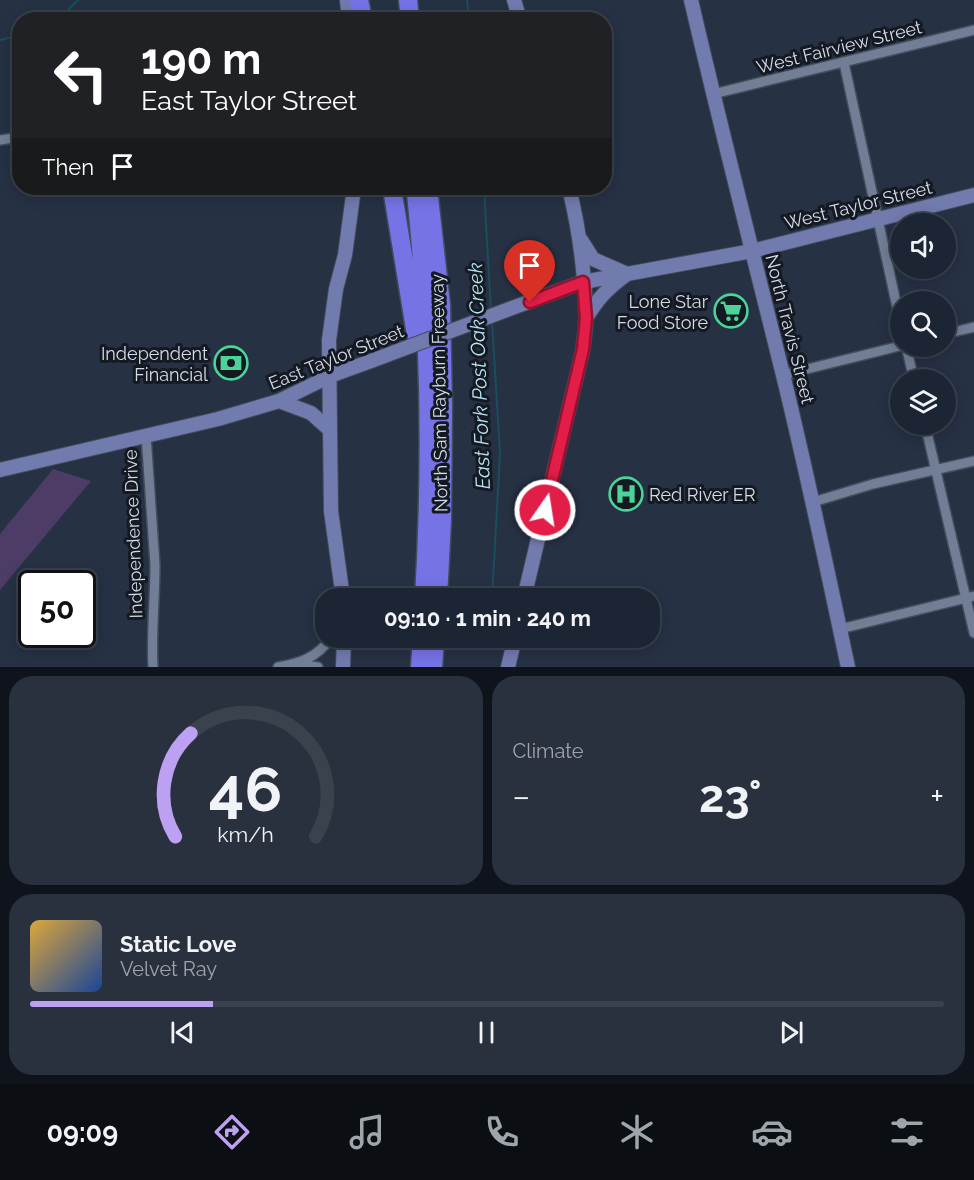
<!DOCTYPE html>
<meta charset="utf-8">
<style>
:root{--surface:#1c2533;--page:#29313f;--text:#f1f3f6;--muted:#a0a5ac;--line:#3a424e;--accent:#bca0f2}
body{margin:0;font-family:Raleway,sans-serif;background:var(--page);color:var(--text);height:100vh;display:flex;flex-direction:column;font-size:22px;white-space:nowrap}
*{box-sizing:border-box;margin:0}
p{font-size:20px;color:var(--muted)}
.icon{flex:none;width:33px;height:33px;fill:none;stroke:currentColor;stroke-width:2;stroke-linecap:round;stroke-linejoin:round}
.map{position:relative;height:667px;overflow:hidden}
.sheet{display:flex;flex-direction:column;gap:9px;padding:9px;background:#0f141c;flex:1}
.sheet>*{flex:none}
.banner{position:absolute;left:12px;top:12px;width:600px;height:183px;border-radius:24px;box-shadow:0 3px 15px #0003,0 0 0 2px var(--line);background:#202124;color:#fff;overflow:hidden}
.buttons{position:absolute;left:890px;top:213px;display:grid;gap:12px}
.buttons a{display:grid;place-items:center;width:66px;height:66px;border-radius:50%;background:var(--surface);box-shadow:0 3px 15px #0003,0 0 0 2px var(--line);font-size:30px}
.speed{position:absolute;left:18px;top:570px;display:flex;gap:12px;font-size:30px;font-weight:700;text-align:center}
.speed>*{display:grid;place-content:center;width:78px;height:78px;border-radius:50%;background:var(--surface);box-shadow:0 3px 15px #0003,0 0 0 2px var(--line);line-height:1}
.speed .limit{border:3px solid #111;border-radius:9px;background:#fff;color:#111}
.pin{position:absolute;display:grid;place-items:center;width:51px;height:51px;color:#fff;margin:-62px -26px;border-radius:50% 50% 50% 0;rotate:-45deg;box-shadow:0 0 6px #0007}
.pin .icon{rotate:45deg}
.me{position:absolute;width:66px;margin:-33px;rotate:13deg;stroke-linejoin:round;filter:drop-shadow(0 0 4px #0008)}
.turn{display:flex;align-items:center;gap:21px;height:126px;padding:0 30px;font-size:27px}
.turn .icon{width:78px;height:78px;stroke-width:2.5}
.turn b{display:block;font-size:42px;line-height:51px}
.then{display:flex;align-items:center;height:57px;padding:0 30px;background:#0003;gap:12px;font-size:22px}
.big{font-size:45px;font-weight:700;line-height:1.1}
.sheet .card{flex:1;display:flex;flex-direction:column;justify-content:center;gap:9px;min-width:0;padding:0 21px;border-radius:24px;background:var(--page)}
.sheet .dial{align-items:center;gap:0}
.dial svg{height:156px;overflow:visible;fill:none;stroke:var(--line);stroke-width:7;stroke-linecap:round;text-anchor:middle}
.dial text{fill:var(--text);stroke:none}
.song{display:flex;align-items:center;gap:18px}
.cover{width:72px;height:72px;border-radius:9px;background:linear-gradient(135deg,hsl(40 70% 55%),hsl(220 70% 35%))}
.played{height:6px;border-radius:3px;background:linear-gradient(90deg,var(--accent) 20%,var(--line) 20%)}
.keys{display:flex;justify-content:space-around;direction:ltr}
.heat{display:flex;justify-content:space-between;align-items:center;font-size:33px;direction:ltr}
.sheet .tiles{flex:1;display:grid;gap:9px;grid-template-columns:1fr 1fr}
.card:last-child{grid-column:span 2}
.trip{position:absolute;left:315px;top:588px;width:345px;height:60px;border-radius:24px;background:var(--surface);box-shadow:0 3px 15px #0003,0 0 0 2px var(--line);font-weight:700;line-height:60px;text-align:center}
.dock{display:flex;height:96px;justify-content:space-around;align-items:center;background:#0b0f14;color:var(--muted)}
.dock .icon{width:42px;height:42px}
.dock .active{color:var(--accent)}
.dock b{font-size:27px;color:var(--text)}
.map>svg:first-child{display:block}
.green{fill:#4c3c66}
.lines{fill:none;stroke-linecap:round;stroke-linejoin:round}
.stream{stroke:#1b4e5d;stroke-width:2}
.minor-casing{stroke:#424c5c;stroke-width:12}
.secondary-casing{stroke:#424c5c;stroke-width:16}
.motorway-casing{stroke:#424c5c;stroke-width:21}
.minor{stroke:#717e95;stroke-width:9}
.secondary{stroke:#727bae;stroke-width:14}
.motorway{stroke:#7673e7;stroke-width:18}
.secondary-bridge-casing{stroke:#424c5c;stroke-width:16;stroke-linecap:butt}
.secondary-bridge{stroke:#727bae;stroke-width:14}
.route-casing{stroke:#92132f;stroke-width:15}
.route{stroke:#e11d48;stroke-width:10}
.labels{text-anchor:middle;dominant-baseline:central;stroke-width:6;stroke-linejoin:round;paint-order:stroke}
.street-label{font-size:18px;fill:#d5dce9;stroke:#141922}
.poi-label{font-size:18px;fill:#d5dce9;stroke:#141922;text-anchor:end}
.water-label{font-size:20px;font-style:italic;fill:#b7e4f4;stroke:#141922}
</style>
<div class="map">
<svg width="974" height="667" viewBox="0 0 974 667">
<rect width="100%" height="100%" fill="#263144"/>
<path class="green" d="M53,469L91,481L0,590V534Z"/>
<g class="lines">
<path class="stream" d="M467,0L469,20
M54,20L62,16L78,0
M0,40L20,35
M484,188L491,311
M492,320L500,454L492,598"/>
<defs>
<path id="minor" d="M844,63L900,321
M713,94L974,30
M0,140L20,137
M945,334L974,327
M906,346L914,380
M783,375L900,346
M925,424L974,633
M146,435L155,565C155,599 151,633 153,667
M813,502L873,484L974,461
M840,629L974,596
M297,664L318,667
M278,667C302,663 317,657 331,638"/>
<path id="secondary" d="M347,0L349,20
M514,0L520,20
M691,0C720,125 752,250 783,375C807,472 827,569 848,667
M581,240L593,259L627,274C607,289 599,297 586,318
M512,308L583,282L752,251L974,195
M279,401L311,413L330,430
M0,470L218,419L279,401L330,376L371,361
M343,598L331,511L329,340L336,289L345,255L354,188
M524,598L583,349C584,338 586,327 586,317C585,275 579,228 569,188
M343,667L344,638
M508,667L515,638"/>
<path id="motorway" d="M359,0L363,20
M408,0L410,20
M392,188L416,335
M428,188L441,305L443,408L442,520L438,598
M416,193C430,328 432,463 424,598
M420,667L422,638
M433,667L435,638"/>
</defs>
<use href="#minor" class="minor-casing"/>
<use href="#secondary" class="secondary-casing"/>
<use href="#motorway" class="motorway-casing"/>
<use href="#minor" class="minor"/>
<use href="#secondary" class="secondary"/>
<use href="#motorway" class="motorway"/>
<defs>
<path id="secondary-bridge" d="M371,361L512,308"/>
</defs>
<use href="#secondary-bridge" class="secondary-bridge-casing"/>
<use href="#secondary-bridge" class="secondary-bridge"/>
</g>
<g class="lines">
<defs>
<path id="route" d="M530,302L583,282L586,318L583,349L545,510"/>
</defs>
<use href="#route" class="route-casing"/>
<use href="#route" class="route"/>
</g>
<defs>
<symbol id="supermarket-ring" viewBox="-11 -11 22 22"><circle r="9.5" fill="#141922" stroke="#4cd39a" stroke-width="1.5"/><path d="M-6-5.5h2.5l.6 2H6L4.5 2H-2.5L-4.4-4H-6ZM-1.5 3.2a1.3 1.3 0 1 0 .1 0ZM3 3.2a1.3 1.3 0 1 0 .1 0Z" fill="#4cd39a"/></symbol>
<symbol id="bank-ring" viewBox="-11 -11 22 22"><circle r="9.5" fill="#141922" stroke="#4cd39a" stroke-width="1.5"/><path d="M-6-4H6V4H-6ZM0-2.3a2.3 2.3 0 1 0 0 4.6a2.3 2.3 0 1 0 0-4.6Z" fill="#4cd39a"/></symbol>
<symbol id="hospital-ring" viewBox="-11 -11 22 22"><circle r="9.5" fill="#141922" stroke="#4cd39a" stroke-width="1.5"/><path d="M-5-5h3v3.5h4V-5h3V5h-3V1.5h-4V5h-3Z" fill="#4cd39a"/></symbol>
</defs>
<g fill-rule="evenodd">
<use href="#supermarket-ring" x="712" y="292" width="38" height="38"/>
<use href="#bank-ring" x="212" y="344" width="38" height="38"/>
<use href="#hospital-ring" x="607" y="475" width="38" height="38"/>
</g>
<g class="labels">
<g class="street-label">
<text transform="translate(839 47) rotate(-14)">West Fairview Street</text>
<text transform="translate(858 205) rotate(-14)">West Taylor Street</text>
<text transform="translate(790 329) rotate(76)">North Travis Street</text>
<text transform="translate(336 357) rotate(-22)">East Taylor Street</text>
<text transform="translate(439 393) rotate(-91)">North Sam Rayburn Freeway</text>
<text transform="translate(133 534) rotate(-92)">Independence Drive</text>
</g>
<g class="poi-label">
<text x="708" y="301">Lone Star<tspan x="708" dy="21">Food Store</tspan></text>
<text x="208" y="353">Independent<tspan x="208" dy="21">Financial</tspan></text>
<text x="649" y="494" text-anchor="start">Red River ER</text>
</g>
<g class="water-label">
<text transform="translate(479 376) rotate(-92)">East Fork Post Oak Creek</text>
</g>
</g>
</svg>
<div class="buttons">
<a><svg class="icon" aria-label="sound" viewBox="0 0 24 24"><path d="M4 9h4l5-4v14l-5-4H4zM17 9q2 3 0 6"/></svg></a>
<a><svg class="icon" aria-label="search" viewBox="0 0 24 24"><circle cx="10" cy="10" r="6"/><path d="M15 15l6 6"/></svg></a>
<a><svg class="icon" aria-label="layers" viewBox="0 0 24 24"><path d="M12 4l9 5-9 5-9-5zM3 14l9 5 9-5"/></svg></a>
</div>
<div class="speed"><div class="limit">50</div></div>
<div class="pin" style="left:530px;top:302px;background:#d93025"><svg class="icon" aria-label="arrive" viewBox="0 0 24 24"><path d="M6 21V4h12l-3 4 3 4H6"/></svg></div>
<svg class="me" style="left:545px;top:510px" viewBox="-20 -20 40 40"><circle r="17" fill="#e11d48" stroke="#fff" stroke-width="3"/><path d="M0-11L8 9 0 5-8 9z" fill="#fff"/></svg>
<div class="trip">09:10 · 1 min · 240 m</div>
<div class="banner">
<div class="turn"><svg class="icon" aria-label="left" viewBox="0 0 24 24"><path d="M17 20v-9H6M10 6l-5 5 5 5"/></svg><div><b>190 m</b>East Taylor Street</div></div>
<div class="then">Then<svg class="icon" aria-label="arrive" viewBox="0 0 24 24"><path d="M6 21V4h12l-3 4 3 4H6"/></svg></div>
</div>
</div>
<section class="sheet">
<div class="tiles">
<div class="card dial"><svg viewBox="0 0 100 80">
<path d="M14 69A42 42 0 1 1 86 69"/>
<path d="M14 69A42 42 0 0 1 22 16" stroke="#bca0f2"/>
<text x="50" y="56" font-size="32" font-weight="700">46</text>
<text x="50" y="72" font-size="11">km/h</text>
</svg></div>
<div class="card"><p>Climate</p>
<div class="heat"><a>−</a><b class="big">23°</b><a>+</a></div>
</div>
<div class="card">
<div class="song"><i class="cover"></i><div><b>Static Love</b><p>Velvet Ray</p></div></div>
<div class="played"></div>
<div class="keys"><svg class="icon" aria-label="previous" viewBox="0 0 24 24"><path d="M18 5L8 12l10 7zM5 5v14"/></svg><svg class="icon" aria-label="pause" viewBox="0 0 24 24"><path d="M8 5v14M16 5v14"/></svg><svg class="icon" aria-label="next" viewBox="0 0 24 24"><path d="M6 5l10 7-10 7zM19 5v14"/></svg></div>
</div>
</div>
</section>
<nav class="dock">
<b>09:09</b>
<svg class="icon active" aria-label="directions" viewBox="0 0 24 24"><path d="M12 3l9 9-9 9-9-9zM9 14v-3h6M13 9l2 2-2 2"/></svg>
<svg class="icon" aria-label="music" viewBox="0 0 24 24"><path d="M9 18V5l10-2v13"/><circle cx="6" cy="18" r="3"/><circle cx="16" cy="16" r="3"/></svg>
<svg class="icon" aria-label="phone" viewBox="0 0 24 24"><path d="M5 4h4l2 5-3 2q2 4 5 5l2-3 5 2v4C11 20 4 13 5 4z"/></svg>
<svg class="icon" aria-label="climate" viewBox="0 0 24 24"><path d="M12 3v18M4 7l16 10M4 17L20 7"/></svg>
<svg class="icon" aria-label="car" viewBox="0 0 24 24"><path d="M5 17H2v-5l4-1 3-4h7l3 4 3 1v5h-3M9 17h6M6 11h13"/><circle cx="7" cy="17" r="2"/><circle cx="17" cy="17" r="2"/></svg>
<svg class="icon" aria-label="filters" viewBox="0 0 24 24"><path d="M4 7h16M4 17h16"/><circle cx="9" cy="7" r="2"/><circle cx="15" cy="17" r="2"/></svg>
</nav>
